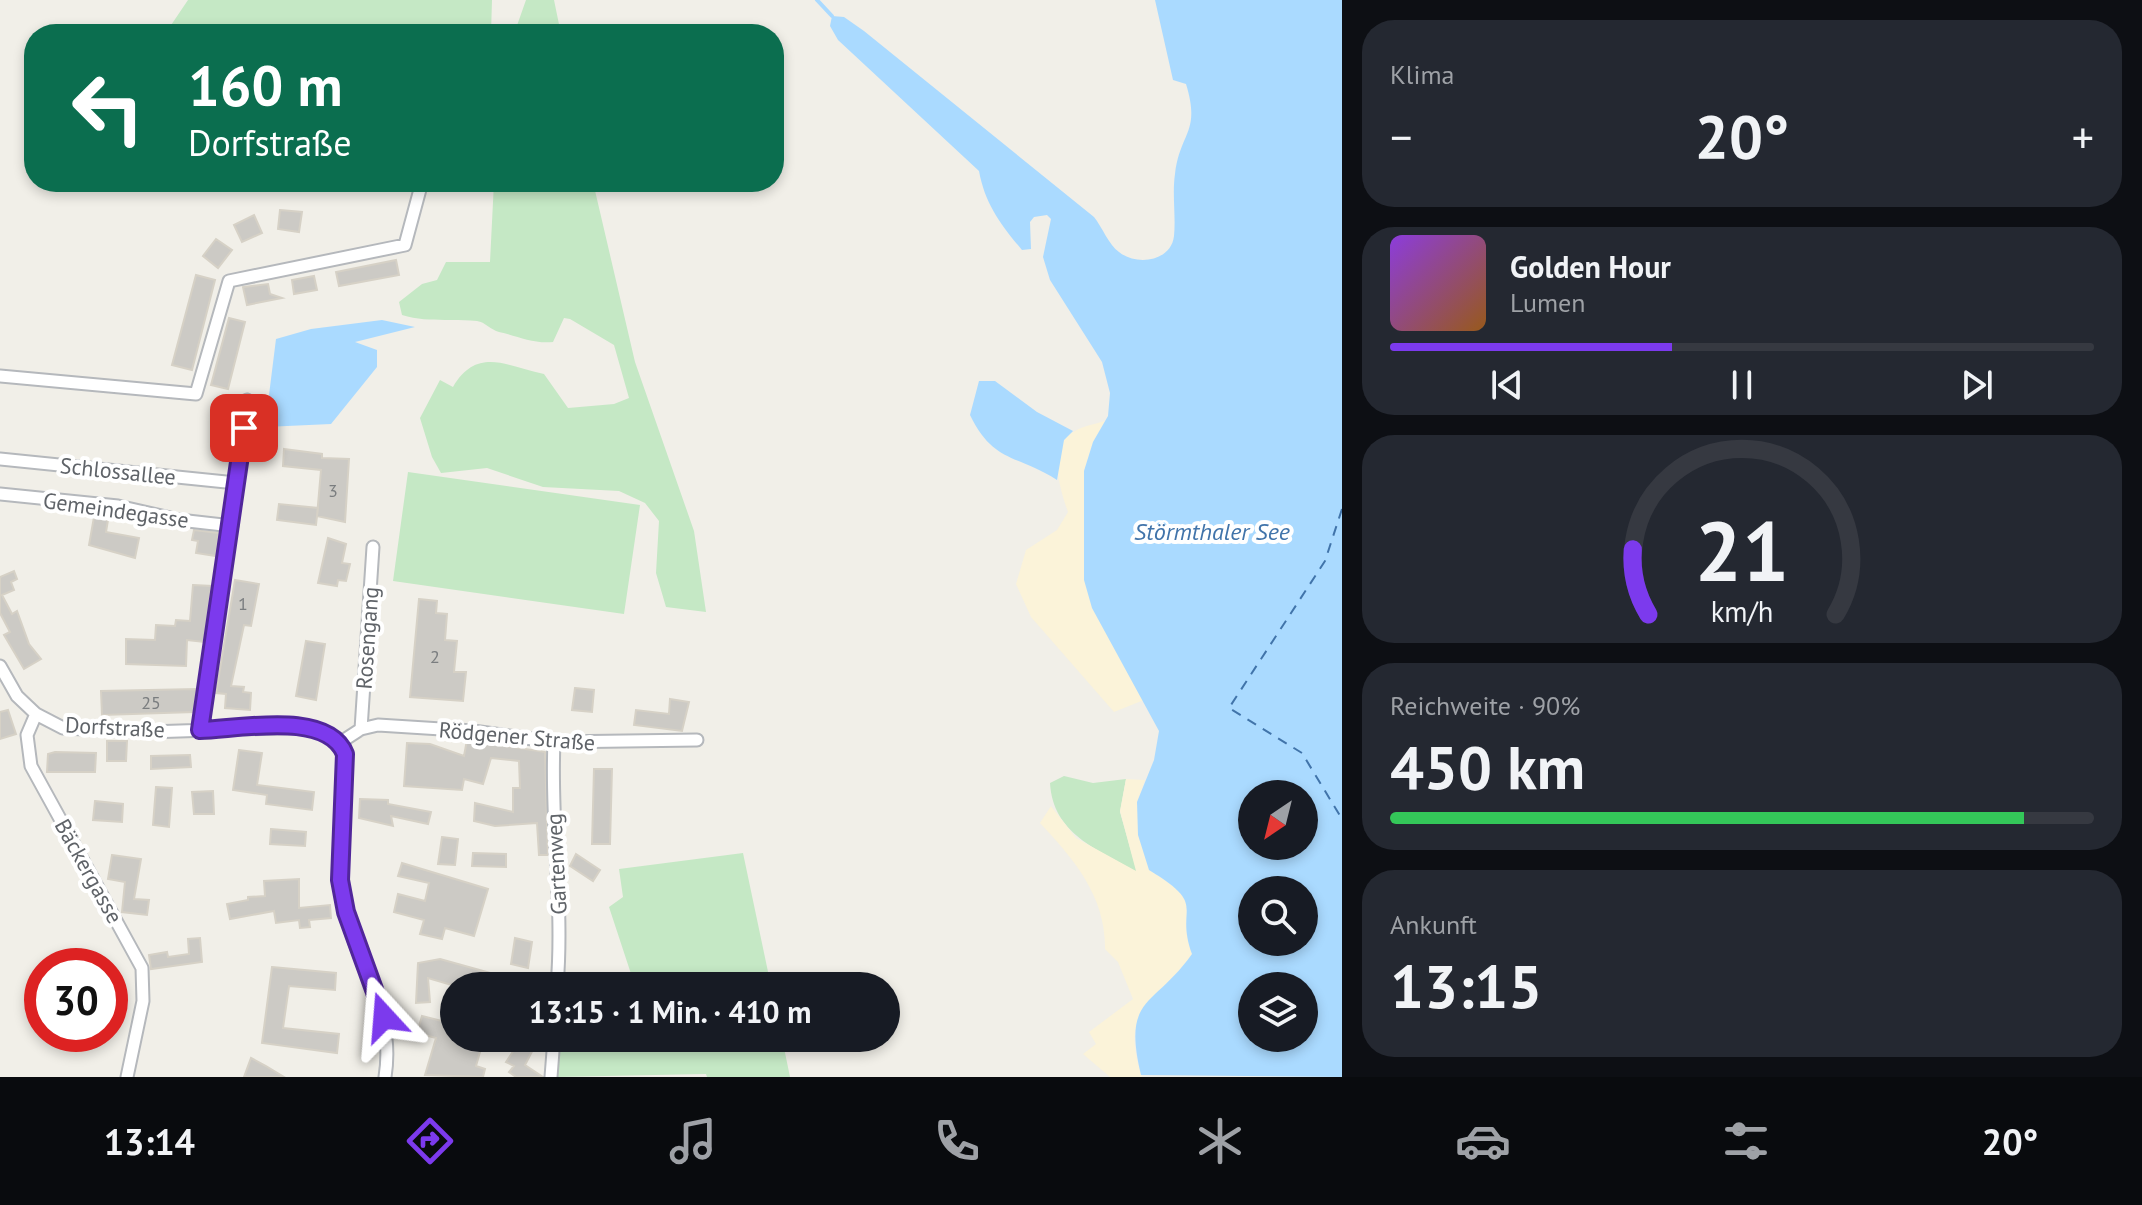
<!DOCTYPE html>
<html lang="de">
<meta charset="utf-8">
<style>
:root{--surface:#171b24;--page:#242831;--text:#f1f3f6;--muted:#9ea1a6;--line:#363941;--accent:#7c3aed}
body{margin:0;font-family:"PT Sans",sans-serif;background:var(--page);color:var(--text);height:100vh;display:flex;flex-direction:column;font-size:30px;white-space:nowrap}
*{box-sizing:border-box;margin:0}
p{font-size:26px;color:var(--muted)}
.icon{flex:none;width:44px;height:44px;fill:none;stroke:currentColor;stroke-width:2;stroke-linecap:round;stroke-linejoin:round}
.map{position:relative;flex:1;overflow:hidden}
.drawer{display:flex;flex-direction:column;gap:20px;padding:20px;background:#0d0f14;width:800px}
.drawer>*{flex:none}
.banner{position:absolute;left:24px;top:24px;width:760px;height:168px;border-radius:32px;box-shadow:0 4px 12px #0003;background:#0b6e4f;color:#fff;overflow:hidden}
.needle{width:52px;rotate:215deg}
.fabs{position:absolute;left:1238px;top:780px;display:grid;gap:16px}
.fabs a{display:grid;place-items:center;width:80px;height:80px;border-radius:50%;background:var(--surface);box-shadow:0 4px 12px #0003;font-size:40px}
.speed{position:absolute;left:24px;top:948px;display:flex;gap:16px;font-size:40px;font-weight:700;text-align:center}
.speed>*{display:grid;place-content:center;width:104px;height:104px;border-radius:50%;background:var(--surface);box-shadow:0 4px 12px #0003;line-height:1}
.speed .limit{border:12px solid #d22;background:#fff;color:#111}
.pin{position:absolute;display:grid;place-items:center;width:68px;height:68px;color:#fff;margin:-34px;border-radius:16px;box-shadow:0 4px 12px #0006}
.me{position:absolute;width:88px;margin:-44px;rotate:341deg;stroke-linejoin:round;filter:drop-shadow(0 0 6px #0008)}
.turn{display:flex;align-items:center;gap:28px;height:168px;padding:0 32px;font-size:36px}
.turn .icon{width:104px;height:104px;stroke-width:2.5}
.turn b{display:block;font-size:56px;line-height:68px}
.big{font-size:60px;font-weight:800;line-height:1.1}
.drawer .tile{flex:1;display:flex;flex-direction:column;justify-content:center;gap:12px;min-width:0;padding:0 28px;border-radius:32px;background:var(--page)}
.drawer .dial{align-items:center;gap:0}
.dial svg{height:208px;overflow:visible;fill:none;stroke:var(--line);stroke-width:7;stroke-linecap:round;text-anchor:middle}
.dial text{fill:var(--text);stroke:none}
.song{display:flex;align-items:center;gap:24px}
.cover{width:96px;height:96px;border-radius:12px;background:linear-gradient(135deg,hsl(270 70% 55%),hsl(30 70% 35%))}
.played{height:8px;border-radius:4px;background:linear-gradient(90deg,var(--accent) 40%,var(--line) 40%)}
.keys{display:flex;justify-content:space-around;direction:ltr}
.heat{display:flex;justify-content:space-between;align-items:center;font-size:44px;direction:ltr}
.charge{height:12px;border-radius:6px;background:linear-gradient(90deg,#34c759 90%,var(--line) 0)}
.trip{position:absolute;left:440px;top:972px;width:460px;height:80px;border-radius:40px;background:var(--surface);box-shadow:0 4px 12px #0003;font-weight:800;line-height:80px;text-align:center}
.tabs{display:flex;height:128px;justify-content:space-around;align-items:center;background:#090b0e;color:var(--muted)}
.tabs .icon{width:56px;height:56px}
.tabs .current{color:var(--accent)}
.tabs b{font-size:36px;color:var(--text)}
main{display:flex;flex:1;min-height:0}
.map>svg:first-child{display:block}
.green{fill:#c5e8c5}
.sand{fill:#fbf3d9}
.water{fill:#aadaff;fill-rule:evenodd}
.lines{fill:none;stroke-linecap:round;stroke-linejoin:round}
.stream{stroke:#aadaff;stroke-width:4}
.ferry{stroke:#4174aa;stroke-width:2;stroke-dasharray:10 8;stroke-linecap:butt}
.building{fill:#cccac5;stroke:#d6d1c6;stroke-width:2}
.minor-casing{stroke:#b5b8bc;stroke-width:15}
.minor{stroke:#fff;stroke-width:11}
.route-casing{stroke:#51269a;stroke-width:20}
.route{stroke:#7c3aed;stroke-width:14}
.labels{text-anchor:middle;dominant-baseline:central;stroke-width:8;stroke-linejoin:round;paint-order:stroke}
.number-label{font-size:18px;fill:#7a7d7f}
.street-label{font-size:22px;fill:#5f6368;stroke:#fff}
.water-label{font-size:24px;font-style:italic;fill:#4174aa;stroke:#fff}
</style>
<main>
<div class="map">
<svg width="1342" height="1077" viewBox="0 0 1342 1077">
<rect width="100%" height="100%" fill="#f1efe8"/>
<path class="green" d="M188,0H492L491,34H165Z
M526,0H554L561,34H514Z
M494,182H593L635,362L694,531L706,612L666,607L656,573L659,521L645,503L619,491L543,487L487,468L441,473L432,457L420,418L440,380L453,387C477,346 507,366 544,374L568,408L614,404L629,398L614,345L570,319L564,318L553,342C533,344 518,336 499,332C491,330 485,322 477,321C451,318 428,323 402,315L399,302L422,284L437,280L446,262H490Z
M408,472L640,505L624,614L393,581Z
M1064,776L1093,783L1126,779L1120,812L1137,872C1097,849 1053,834 1050,783Z
M743,853L771,986H635L609,907L623,897L619,869Z
M558,1038H782L790,1077H707L706,1074L555,1077Z"/>
<path class="sand" d="M1105,421L1093,442L1084,471L1092,608L1144,700L1114,712L1031,617L1016,584L1026,550L1057,530L1068,512C1060,489 1046,446 1075,431C1083,426 1095,424 1105,421Z
M1126,779L1145,780L1137,802L1149,870C1210,907 1174,905 1192,954C1157,1003 1118,1005 1142,1077H1110L1083,1054L1096,1044L1089,1032L1133,999L1118,962L1105,949C1106,897 1074,859 1040,823L1051,806L1076,838L1136,871L1120,811Z"/>
<path class="water" d="M1155,0H1342V1077L1141,1075C1122,995 1154,1008 1192,954C1174,905 1210,907 1149,870L1138,835L1137,802L1154,760L1159,731L1092,608L1084,580V471L1093,442L1108,416L1110,393L1102,362L1050,280L1043,257L1051,219L1047,215L1034,217L1030,222L1031,249L1022,250C1001,225 985,204 979,171L838,40L830,26L832,16L844,17L864,31L1094,217C1102,227 1109,245 1119,252C1136,266 1171,262 1174,236C1176,216 1172,194 1175,174C1180,132 1201,133 1186,84L1173,80ZM1252,794H1304V846H1252ZM1252,890H1304V942H1252ZM1252,986H1304V1038H1252Z
M382,320L415,327L355,342L377,350V367L331,424L265,427L276,339L311,329Z
M979,381H995L1037,412L1073,431L1064,440L1057,480C1017,454 994,464 970,415Z"/>
<g class="lines">
<path class="stream" d="M817,0L832,16"/>
<path class="ferry" d="M1342,509L1325,561L1229,708L1302,753L1342,819"/>
</g>
<path class="building" d="M280,210L302,212L299,232L278,229Z
M254,215L262,233L242,242L234,225Z
M216,239L232,250L218,268L203,256Z
M396,260L399,275L339,286L336,272Z
M196,275L215,280L192,370L172,365Z
M314,276L317,290L294,294L292,280Z
M268,284L270,294L282,298L247,305L243,287Z
M229,318L245,322L228,389L211,385Z
M284,449L322,454V458L349,459L345,522L317,516L316,525L277,520L279,504L318,508L317,516L321,470L283,466Z
M94,517L108,520L106,532L139,538L135,558L89,545Z
M194,530L219,533L216,556L196,553L198,541L192,540Z
M328,538L346,544L342,563L350,564L346,581L338,580L337,586L318,583Z
M14,571L17,579L11,582L14,590L2,595L12,614L17,611L29,644L41,659L24,669L4,635L10,632L0,613V577Z
M235,580L259,584L251,626L244,625L231,686L244,687L243,692L251,693L250,710L225,708L226,694L216,693Z
M193,585L212,586L211,590L204,642L187,640L186,666L126,664V639L155,640L156,625L175,626L176,620L190,621Z
M419,599L437,601L436,613L447,614L445,640L457,641L454,672H466L463,701L410,697Z
M306,641L325,644L316,700L296,696Z
M575,688L594,690L592,712L572,710Z
M197,689L194,712L102,715L101,691Z
M670,699L689,702L682,731L634,725L636,710L669,714Z
M8,710L16,734L0,739V712Z
M467,740L545,752L548,855H539L537,823L495,826L474,821L475,803L513,812V788H520L519,761L491,758L483,784L464,779L462,790L404,786L407,743L430,744L464,756Z
M107,741H127L126,761H107Z
M239,750L262,753L257,785L314,792L312,810L266,804L267,795L233,790Z
M55,752L96,753L95,772H47L48,754Z
M190,755L191,767L151,769V756Z
M594,769H612L610,844H592Z
M156,787L172,788L169,827L153,825Z
M213,791L214,814H194L192,792Z
M360,799L388,800V804L431,812L428,824L391,816L393,826L359,818Z
M95,801L123,804L122,822L93,820Z
M271,829L306,832L305,846L270,844Z
M442,837L458,839L455,865L438,864Z
M473,853L506,854V867L472,866Z
M576,854L600,870L593,881L570,866Z
M112,855L141,859L134,899L149,900L147,915L122,912L125,882L108,879Z
M402,863L488,889L474,936L445,928L442,939L420,934L424,920L394,912L398,894L425,901L429,883L398,876Z
M299,879V908L330,905L331,918L309,920L310,927L300,928L299,920L276,923L274,911L230,919L227,904L248,900V897L265,896L264,881Z
M200,938L202,962L151,969L149,955L167,952L168,957L189,954L188,939Z
M515,938L532,942L528,968L511,964Z
M440,959L501,976L498,986H455L428,978L430,1002L416,1003L418,963Z
M272,967L336,973L335,990L289,986L283,1028L339,1034L337,1053L262,1043Z
M422,1016L454,1024V1038H484L476,1066L485,1069L483,1077L425,1075L436,1038L417,1033Z
M526,1038H539L525,1065L543,1077H516L509,1072L514,1066L506,1062L518,1044L522,1047Z
M251,1058L266,1066L284,1077H244Z"/>
<g class="lines">
<defs>
<path id="minor" d="M0,376L196,394L229,281L405,245L422,182
M0,459L236,483
M0,494L118,506L179,520L232,526
M0,666L17,696L36,714L63,728L149,732L307,727C327,731 338,735 345,754C345,805 336,857 345,907C356,968 396,1009 385,1077
M36,714L27,735L31,766L142,968L143,1001L127,1077
M361,729L373,547
M200,730L247,400
M341,742L361,729L378,725L473,731L554,742L697,740
M554,742C550,824 564,905 557,986
M551,1077L554,1038"/>
</defs>
<use href="#minor" class="minor-casing"/>
<use href="#minor" class="minor"/>
</g>
<g class="lines">
<defs>
<path id="route" d="M244,428L200,730C239,729 328,710 345,754L340,880L346,912L384,1017"/>
</defs>
<use href="#route" class="route-casing"/>
<use href="#route" class="route"/>
</g>
<g class="labels">
<g class="number-label">
<text x="333" y="490">3</text>
<text x="243" y="603">1</text>
<text x="435" y="656">2</text>
<text x="151" y="702">25</text>
</g>
<g class="street-label">
<text transform="translate(118 471) rotate(6)">Schlossallee</text>
<text transform="translate(116 510) rotate(8)">Gemeindegasse</text>
<text transform="translate(367 638) rotate(-86)">Rosengang</text>
<text transform="translate(115 727) rotate(3)">Dorfstraße</text>
<text transform="translate(517 736) rotate(5)">Rödgener Straße</text>
<text transform="translate(556 864) rotate(-93)">Gartenweg</text>
<text transform="translate(89 871) rotate(61)">Bäckergasse</text>
</g>
<g class="water-label">
<text x="1212" y="531">Störmthaler See</text>
</g>
</g>
</svg>
<div class="fabs">
<a><svg class="needle" viewBox="-14 -14 28 28"><path d="M0-13l5 13h-10z" fill="#e53935"/><path d="M0 13l5-13h-10z" fill="#9ea1a6"/></svg></a>
<a><svg class="icon" aria-label="search" viewBox="0 0 24 24"><circle cx="10" cy="10" r="6"/><path d="M15 15l6 6"/></svg></a>
<a><svg class="icon" aria-label="layers" viewBox="0 0 24 24"><path d="M12 4l9 5-9 5-9-5zM3 14l9 5 9-5"/></svg></a>
</div>
<div class="speed"><div class="limit">30</div></div>
<div class="pin" style="left:244px;top:428px;background:#d93025"><svg class="icon" aria-label="arrive" viewBox="0 0 24 24"><path d="M6 21V4h12l-3 4 3 4H6"/></svg></div>
<svg class="me" style="left:384px;top:1017px" viewBox="-20 -20 40 40"><path d="M0-17L14 15 0 8-14 15z" fill="#7c3aed" stroke="#fff" stroke-width="4"/></svg>
<div class="trip">13:15 · 1 Min. · 410 m</div>
<div class="banner">
<div class="turn"><svg class="icon" aria-label="left" viewBox="0 0 24 24"><path d="M17 20v-9H6M10 6l-5 5 5 5"/></svg><div><b>160 m</b>Dorfstraße</div></div>
</div>
</div>
<section class="drawer">
<div class="tile"><p>Klima</p>
<div class="heat"><a>−</a><b class="big">20°</b><a>+</a></div>
</div>
<div class="tile">
<div class="song"><i class="cover"></i><div><b>Golden Hour</b><p>Lumen</p></div></div>
<div class="played"></div>
<div class="keys"><svg class="icon" aria-label="previous" viewBox="0 0 24 24"><path d="M18 5L8 12l10 7zM5 5v14"/></svg><svg class="icon" aria-label="pause" viewBox="0 0 24 24"><path d="M8 5v14M16 5v14"/></svg><svg class="icon" aria-label="next" viewBox="0 0 24 24"><path d="M6 5l10 7-10 7zM19 5v14"/></svg></div>
</div>
<div class="tile dial"><svg viewBox="0 0 100 80">
<path d="M14 69A42 42 0 1 1 86 69"/>
<path d="M14 69A42 42 0 0 1 8 44" stroke="#7c3aed"/>
<text x="50" y="56" font-size="32" font-weight="700">21</text>
<text x="50" y="72" font-size="11">km/h</text>
</svg></div>
<div class="tile"><p>Reichweite · 90%</p><b class="big">450 km</b><div class="charge"></div></div>
<div class="tile"><p>Ankunft</p><b class="big">13:15</b></div>
</section>
</main>
<nav class="tabs">
<b>13:14</b>
<svg class="icon current" aria-label="directions" viewBox="0 0 24 24"><path d="M12 3l9 9-9 9-9-9zM9 14v-3h6M13 9l2 2-2 2"/></svg>
<svg class="icon" aria-label="music" viewBox="0 0 24 24"><path d="M9 18V5l10-2v13"/><circle cx="6" cy="18" r="3"/><circle cx="16" cy="16" r="3"/></svg>
<svg class="icon" aria-label="phone" viewBox="0 0 24 24"><path d="M5 4h4l2 5-3 2q2 4 5 5l2-3 5 2v4C11 20 4 13 5 4z"/></svg>
<svg class="icon" aria-label="climate" viewBox="0 0 24 24"><path d="M12 3v18M4 7l16 10M4 17L20 7"/></svg>
<svg class="icon" aria-label="car" viewBox="0 0 24 24"><path d="M5 17H2v-5l4-1 3-4h7l3 4 3 1v5h-3M9 17h6M6 11h13"/><circle cx="7" cy="17" r="2"/><circle cx="17" cy="17" r="2"/></svg>
<svg class="icon" aria-label="filters" viewBox="0 0 24 24"><path d="M4 7h16M4 17h16"/><circle cx="9" cy="7" r="2"/><circle cx="15" cy="17" r="2"/></svg>
<b>20°</b>
</nav>
